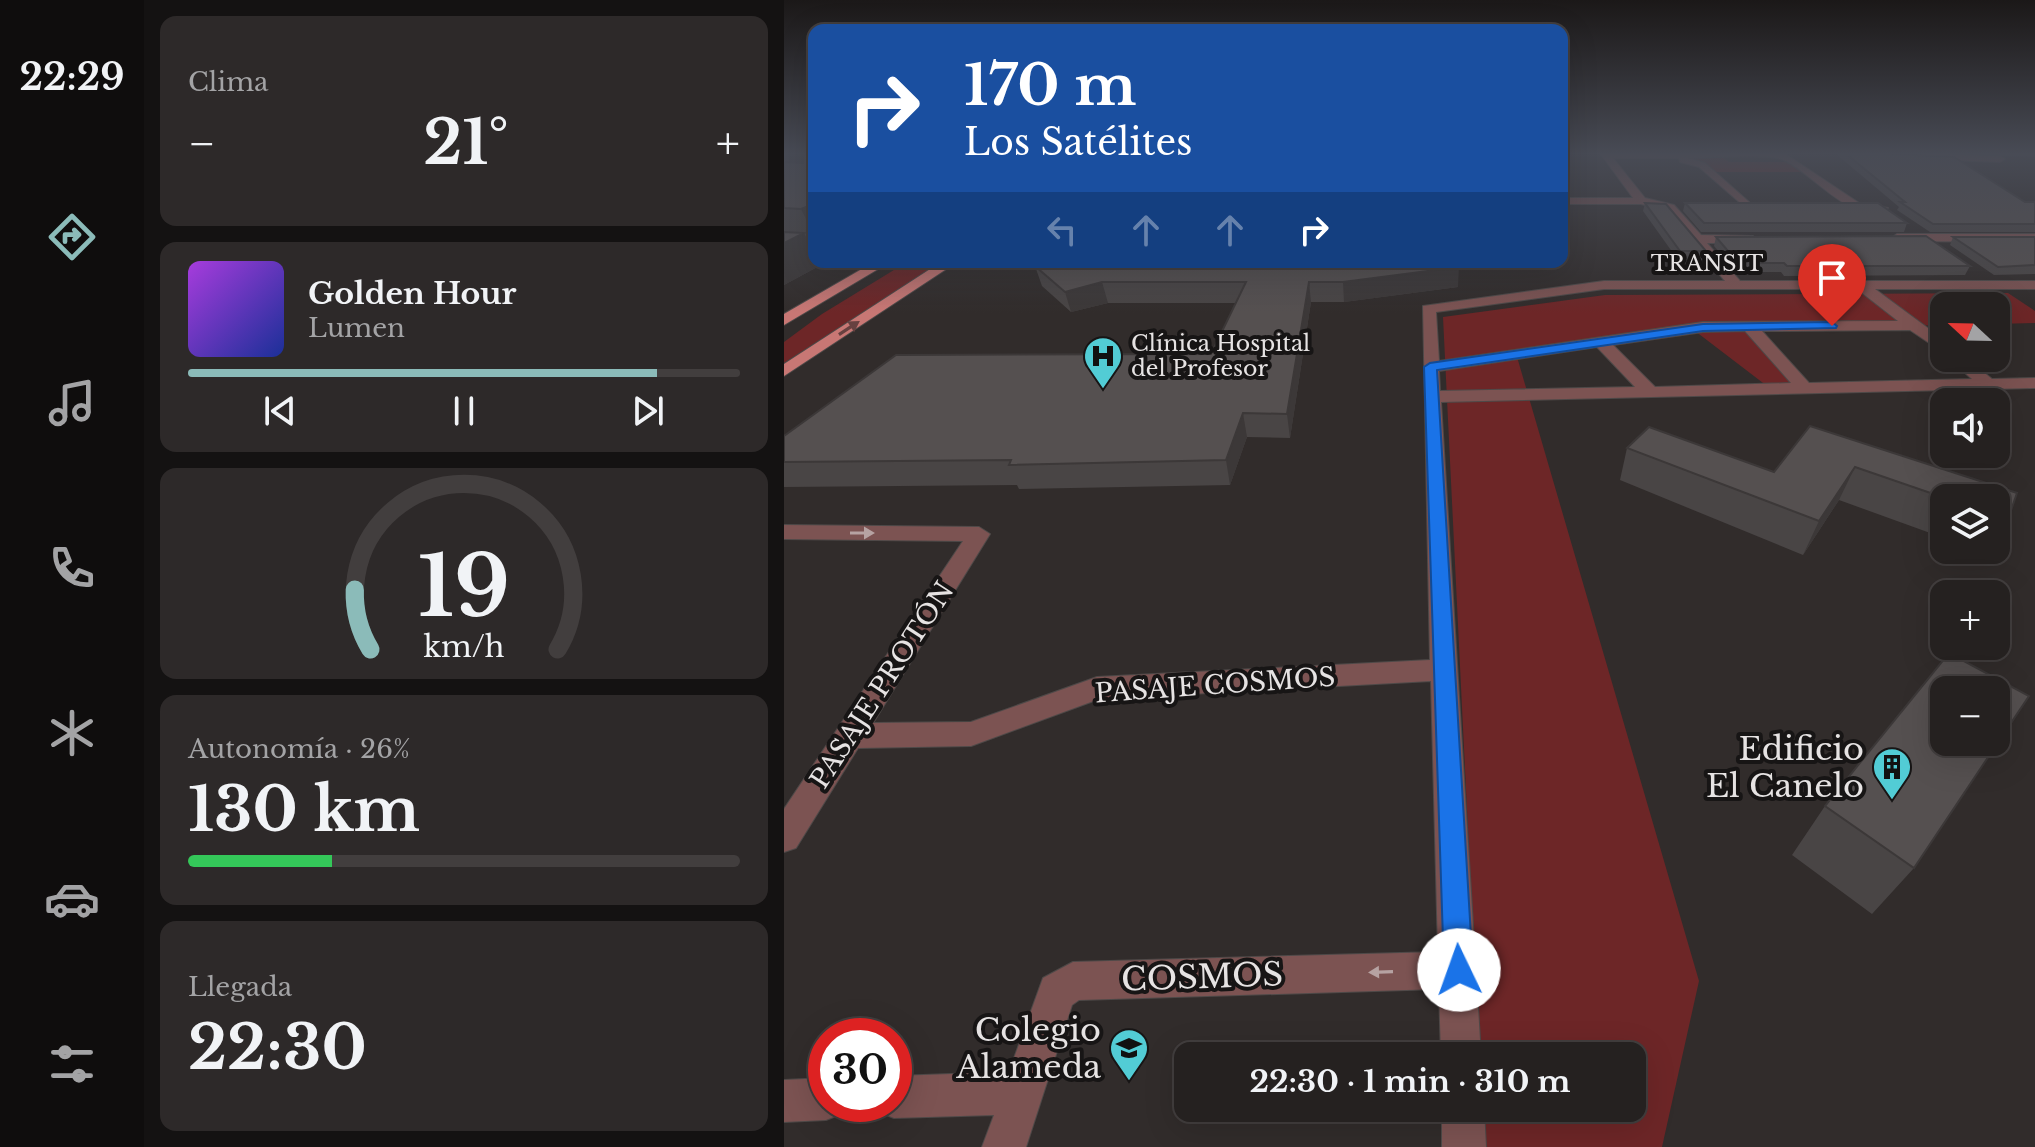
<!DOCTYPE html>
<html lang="es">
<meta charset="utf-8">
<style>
:root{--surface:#252120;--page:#2d2929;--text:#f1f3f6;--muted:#a3a3a5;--line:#423e3e;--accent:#8bbbb9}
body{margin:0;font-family:"Libre Baskerville",serif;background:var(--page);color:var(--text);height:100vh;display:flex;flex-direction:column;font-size:30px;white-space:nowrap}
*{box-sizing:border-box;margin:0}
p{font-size:26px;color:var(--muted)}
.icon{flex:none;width:44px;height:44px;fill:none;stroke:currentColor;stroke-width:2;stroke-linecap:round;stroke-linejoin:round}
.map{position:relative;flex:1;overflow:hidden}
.details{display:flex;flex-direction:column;gap:16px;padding:16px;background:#141212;width:640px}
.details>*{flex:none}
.guide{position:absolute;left:24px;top:24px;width:760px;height:244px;border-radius:16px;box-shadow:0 8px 32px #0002,0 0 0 2px var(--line);background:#1a4fa0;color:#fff;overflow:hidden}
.needle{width:52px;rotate:292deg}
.tools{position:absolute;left:1146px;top:292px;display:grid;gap:16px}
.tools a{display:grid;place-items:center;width:80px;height:80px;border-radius:16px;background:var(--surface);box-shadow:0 8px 32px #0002,0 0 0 2px var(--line);font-size:40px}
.speed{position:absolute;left:24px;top:1018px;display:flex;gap:16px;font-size:40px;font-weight:700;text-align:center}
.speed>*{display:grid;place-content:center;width:104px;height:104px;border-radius:50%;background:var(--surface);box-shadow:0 8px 32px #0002,0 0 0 2px var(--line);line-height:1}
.speed .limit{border:12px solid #d22;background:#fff;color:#111}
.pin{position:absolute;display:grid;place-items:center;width:68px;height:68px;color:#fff;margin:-82px -34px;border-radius:50% 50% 50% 0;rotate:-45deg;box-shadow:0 0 8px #0007}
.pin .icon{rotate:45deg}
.me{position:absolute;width:88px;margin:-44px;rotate:357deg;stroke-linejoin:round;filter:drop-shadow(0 0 6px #0008)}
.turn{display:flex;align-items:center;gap:28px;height:168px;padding:0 24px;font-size:36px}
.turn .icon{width:104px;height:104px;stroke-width:2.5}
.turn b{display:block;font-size:56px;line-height:68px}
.lanes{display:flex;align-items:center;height:76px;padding:0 24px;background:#0003;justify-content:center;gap:40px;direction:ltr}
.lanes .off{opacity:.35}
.big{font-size:60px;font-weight:700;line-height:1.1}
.details .widget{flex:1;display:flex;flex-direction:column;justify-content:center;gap:12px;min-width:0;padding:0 28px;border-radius:16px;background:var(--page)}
.details .dial{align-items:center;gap:0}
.dial svg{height:208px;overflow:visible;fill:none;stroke:var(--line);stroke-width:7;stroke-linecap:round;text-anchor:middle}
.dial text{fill:var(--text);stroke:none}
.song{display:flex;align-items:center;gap:24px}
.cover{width:96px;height:96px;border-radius:12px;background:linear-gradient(135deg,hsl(280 70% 55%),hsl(230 70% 35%))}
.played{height:8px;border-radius:4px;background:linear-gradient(90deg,var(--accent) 85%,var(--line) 85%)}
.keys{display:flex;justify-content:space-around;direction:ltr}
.heat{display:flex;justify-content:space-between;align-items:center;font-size:44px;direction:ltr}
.charge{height:12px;border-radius:6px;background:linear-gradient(90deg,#34c759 26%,var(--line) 0)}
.trip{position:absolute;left:390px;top:1042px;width:472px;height:80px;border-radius:16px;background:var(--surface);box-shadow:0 8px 32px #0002,0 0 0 2px var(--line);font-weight:700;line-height:80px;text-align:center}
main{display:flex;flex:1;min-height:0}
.dock{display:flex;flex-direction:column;width:144px;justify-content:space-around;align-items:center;background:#0f0d0d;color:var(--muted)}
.dock .icon{width:56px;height:56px}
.dock .on{color:var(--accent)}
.dock b{font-size:36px;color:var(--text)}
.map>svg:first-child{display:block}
.green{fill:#6d2627}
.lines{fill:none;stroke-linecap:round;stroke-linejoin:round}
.street-casing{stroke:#4e4948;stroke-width:2}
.primary-casing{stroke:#4e4948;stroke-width:2}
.street{fill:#7c5352;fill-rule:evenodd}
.primary{fill:#c87774;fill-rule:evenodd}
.wall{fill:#494545}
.shaded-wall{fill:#3c3838}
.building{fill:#555050;stroke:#3c3838;stroke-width:2;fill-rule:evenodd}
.oneway{fill:#674140}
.oneway2{fill:#b6a2a2}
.route{fill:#1a73e8;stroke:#114b97;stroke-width:2}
.labels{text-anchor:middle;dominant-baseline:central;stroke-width:8;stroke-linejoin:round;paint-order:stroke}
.far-street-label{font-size:22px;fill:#e6e3e3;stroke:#171515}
.far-poi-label{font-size:22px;fill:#e6e3e3;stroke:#171515;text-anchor:start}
.street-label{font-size:26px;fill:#e6e3e3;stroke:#171515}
.near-poi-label{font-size:32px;fill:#e6e3e3;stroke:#171515;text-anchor:end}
.near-street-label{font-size:32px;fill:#e6e3e3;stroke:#171515}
</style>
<main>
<nav class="dock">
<b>22:29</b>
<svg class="icon on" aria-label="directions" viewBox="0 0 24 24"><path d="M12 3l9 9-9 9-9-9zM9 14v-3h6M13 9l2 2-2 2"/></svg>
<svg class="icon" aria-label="music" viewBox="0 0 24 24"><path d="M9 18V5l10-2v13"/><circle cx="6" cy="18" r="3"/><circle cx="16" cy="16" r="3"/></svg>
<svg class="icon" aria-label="phone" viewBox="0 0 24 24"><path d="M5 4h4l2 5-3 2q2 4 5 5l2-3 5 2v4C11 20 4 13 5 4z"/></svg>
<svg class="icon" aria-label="climate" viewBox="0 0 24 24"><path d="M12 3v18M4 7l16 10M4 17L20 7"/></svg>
<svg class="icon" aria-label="car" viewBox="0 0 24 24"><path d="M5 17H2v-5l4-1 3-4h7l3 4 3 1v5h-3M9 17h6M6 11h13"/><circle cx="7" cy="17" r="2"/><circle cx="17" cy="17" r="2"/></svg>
<svg class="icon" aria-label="filters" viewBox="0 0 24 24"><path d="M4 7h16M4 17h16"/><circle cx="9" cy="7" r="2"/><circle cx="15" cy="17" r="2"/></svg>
</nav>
<section class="details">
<div class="widget"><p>Clima</p>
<div class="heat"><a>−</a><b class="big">21°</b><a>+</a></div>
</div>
<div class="widget">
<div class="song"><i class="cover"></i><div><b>Golden Hour</b><p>Lumen</p></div></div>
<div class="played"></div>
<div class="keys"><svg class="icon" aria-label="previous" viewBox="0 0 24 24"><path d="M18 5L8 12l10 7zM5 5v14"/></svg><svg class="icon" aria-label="pause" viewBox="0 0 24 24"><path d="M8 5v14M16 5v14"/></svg><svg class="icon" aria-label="next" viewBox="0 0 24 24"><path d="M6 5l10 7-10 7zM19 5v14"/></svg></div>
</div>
<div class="widget dial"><svg viewBox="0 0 100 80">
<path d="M14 69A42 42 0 1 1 86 69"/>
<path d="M14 69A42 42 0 0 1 8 46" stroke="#8bbbb9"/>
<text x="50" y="56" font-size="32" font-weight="700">19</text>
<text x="50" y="72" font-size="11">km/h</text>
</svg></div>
<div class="widget"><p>Autonomía · 26%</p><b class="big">130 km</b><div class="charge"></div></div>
<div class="widget"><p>Llegada</p><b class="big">22:30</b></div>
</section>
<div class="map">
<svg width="1251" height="1147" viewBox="0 0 1251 1147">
<rect width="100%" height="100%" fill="#312c2b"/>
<path class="green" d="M895,157H939L945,162H1003L1019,172H931L922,163Z
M123,262H157L0,363V342L38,314Z
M1224,293L1251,311V323L1212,324V306H1160V325L977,330L1027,385L983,386L911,331L731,350L915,981L878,1147H700L698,1108H848V1056H695L659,317L821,295Z"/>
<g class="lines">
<defs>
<path id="street" d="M816,153H1000L1075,203L1104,208C1070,230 1026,169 997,159C980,153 924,158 904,158L921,163L965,202L961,207L915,167L896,162L895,158H829L861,198L890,205L917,235L969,236V242L965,243H923L956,281H1251V289H1091L1160,340V353L1126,330L978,331L1025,383L1188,379L1164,358H1182L1208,379L1251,378V388L657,402L697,1056H657L655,989L295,1000L288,1005L242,1147H198L210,1115L110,1118L95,1112L92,1104H110V1076L225,1072L259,978L289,962L654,952L647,681L315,699L187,746L74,748L12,848L0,852V809L179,541L0,539V525L195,527L206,534L89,723L187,722L313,677L646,660L639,306L820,281H941L882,210L857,204H778V198H849ZM820,289H1073L1114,321L919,322L655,361L652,312ZM961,331L1007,383L871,387L829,345L919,332ZM813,347L851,387L656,391L655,371Z
M1139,154L1216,156L1221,159L1216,162L1136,159Z
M1113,234H1251V242L1109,241L1107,238Z
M42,1078V1104H61L57,1114L42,1120L0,1122V1080Z
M658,1108H700L702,1147H658Z"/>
<path id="primary" d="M90,262H106L0,325V314Z
M157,262H173L0,376V364Z"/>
</defs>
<use href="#street" class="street-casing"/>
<use href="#primary" class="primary-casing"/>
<use href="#street" class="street"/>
<use href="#primary" class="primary"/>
</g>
<path class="wall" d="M0,153H30V239H23L37,265L0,285Z
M1051,153H1088L1241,202H1251V232H1146L1113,210L1115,207Z
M1142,153H1251V157Z
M861,203L922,251L920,260H894L859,211Z
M901,203L1123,223L1120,232H917L899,211Z
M932,237L1186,266L1181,275L1000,276L997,272H966L956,260H942L930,246Z
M1169,237H1251V274L1210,275L1166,245Z
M251,266L674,287L560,302H527L506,438L463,437L446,485L235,489L233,485L0,487V436L427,354L452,303H324L287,312L258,286Z
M1026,426L1233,493L1224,519L1212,537V498H1160V538L1055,500L1019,555L836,480L843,448L865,427L990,472Z
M1041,806L1130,868L1088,914L1008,855Z"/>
<path class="shaded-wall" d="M2,153H24L14,178Z
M30,204V235L17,209Z
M20,233L30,252V262H35L37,265L0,285V236Z
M675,267L674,287L560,302L559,282Z
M318,282L324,303L287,312L281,292Z
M525,282L527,302L506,438L503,414Z
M459,413L463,437L446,485L442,460Z
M1071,467L1055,500L1019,555L1035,521Z"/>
<path class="building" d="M19,153H30V204L17,209L0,208V162L19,163Z
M1061,153H1088L1170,157L1241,202H1251V224H1149L1116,202H1121Z
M861,203L882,204L922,251H896Z
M901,203H1094L1123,223H920Z
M0,232L20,233L0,243Z
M1142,236L1186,266H1003L1000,263H969L958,251H944L932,237Z
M1169,237H1251V265L1214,267Z
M257,262H675V267L559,282H525L503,414L459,413L442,460L225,465L227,460L0,462V436L112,355L427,354L462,282H318L281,292L251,266Z
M1026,426L1233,493L1224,519L1212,515V498H1161L1071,467L1035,521L843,448L865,427L990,472Z
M1165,653L1245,696L1130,868L1041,806ZM1160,690H1212V742H1160Z"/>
<defs><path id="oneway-solid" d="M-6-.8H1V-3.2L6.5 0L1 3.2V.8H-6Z" transform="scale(2)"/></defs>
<use class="oneway" href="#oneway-solid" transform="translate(65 328) rotate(-33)"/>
<g class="oneway2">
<use href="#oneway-solid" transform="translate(78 533)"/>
<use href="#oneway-solid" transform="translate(597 972) rotate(178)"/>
</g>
<linearGradient id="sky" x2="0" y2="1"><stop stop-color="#1b1818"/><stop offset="0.49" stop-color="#484b55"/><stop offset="1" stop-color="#484b55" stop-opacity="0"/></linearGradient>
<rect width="1251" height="313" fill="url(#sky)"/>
<path class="route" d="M1048,322L1053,326L1052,328L919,331L653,370L689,970L685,980L675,984L664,980L660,970L640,367L646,363L919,324Z"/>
<defs>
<symbol id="hospital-pin" viewBox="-11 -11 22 30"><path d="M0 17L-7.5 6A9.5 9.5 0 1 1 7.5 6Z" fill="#52ccd5" stroke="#171515"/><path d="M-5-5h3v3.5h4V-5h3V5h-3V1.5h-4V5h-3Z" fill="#111"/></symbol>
<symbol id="building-pin" viewBox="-11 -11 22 30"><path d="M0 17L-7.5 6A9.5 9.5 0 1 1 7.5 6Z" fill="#52ccd5" stroke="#171515"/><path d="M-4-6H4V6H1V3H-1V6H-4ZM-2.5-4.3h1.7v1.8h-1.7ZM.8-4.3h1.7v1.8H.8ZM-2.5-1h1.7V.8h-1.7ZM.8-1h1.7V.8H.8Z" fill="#111"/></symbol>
<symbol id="school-pin" viewBox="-11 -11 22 30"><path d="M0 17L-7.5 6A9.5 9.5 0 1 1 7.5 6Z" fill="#52ccd5" stroke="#171515"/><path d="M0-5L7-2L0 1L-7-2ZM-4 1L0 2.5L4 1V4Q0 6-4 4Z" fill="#111"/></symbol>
</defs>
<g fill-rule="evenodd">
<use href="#hospital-pin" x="297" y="334" width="44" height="60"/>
<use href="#building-pin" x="1086" y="745" width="44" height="60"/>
<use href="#school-pin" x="323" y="1026" width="44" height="60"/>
</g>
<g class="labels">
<g class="far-street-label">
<text x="923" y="263">TRANSIT</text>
</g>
<g class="far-poi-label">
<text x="347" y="343">Clínica Hospital<tspan x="347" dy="25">del Profesor</tspan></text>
</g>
<g class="street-label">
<text transform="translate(98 685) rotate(-57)">PASAJE PROTÓN</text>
<text transform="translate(431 685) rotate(-4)">PASAJE COSMOS</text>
</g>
<g class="near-poi-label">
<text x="1080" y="749">Edificio<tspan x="1080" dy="37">El Canelo</tspan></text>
<text x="317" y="1030">Colegio<tspan x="317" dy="37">Alameda</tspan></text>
</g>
<g class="near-street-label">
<text transform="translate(418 977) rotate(-2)">COSMOS</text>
</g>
</g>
</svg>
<div class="tools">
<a><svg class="needle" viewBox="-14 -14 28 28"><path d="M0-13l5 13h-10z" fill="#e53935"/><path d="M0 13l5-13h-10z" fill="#a3a3a5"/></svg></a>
<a><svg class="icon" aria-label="sound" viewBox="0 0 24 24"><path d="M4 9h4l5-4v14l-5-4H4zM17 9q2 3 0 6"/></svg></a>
<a><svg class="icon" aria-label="layers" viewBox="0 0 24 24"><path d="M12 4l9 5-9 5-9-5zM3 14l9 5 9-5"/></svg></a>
<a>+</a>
<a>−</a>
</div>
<div class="speed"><div class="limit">30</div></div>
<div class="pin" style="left:1048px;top:326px;background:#d93025"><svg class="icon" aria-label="arrive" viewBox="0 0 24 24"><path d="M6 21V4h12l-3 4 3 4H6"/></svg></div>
<svg class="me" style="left:675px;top:970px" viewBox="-20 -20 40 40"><circle r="19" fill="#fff"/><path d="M0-13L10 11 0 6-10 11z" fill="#1a73e8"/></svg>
<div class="trip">22:30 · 1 min · 310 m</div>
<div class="guide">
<div class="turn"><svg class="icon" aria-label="right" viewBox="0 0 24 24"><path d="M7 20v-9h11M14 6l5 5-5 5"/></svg><div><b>170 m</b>Los Satélites</div></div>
<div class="lanes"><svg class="icon off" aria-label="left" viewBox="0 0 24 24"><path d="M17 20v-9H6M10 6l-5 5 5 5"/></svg><svg class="icon off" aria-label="ahead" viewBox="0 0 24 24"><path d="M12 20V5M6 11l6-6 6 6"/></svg><svg class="icon off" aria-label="ahead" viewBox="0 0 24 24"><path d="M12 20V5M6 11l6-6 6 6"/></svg><svg class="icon" aria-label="right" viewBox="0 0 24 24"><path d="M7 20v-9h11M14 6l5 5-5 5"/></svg></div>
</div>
</div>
</main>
